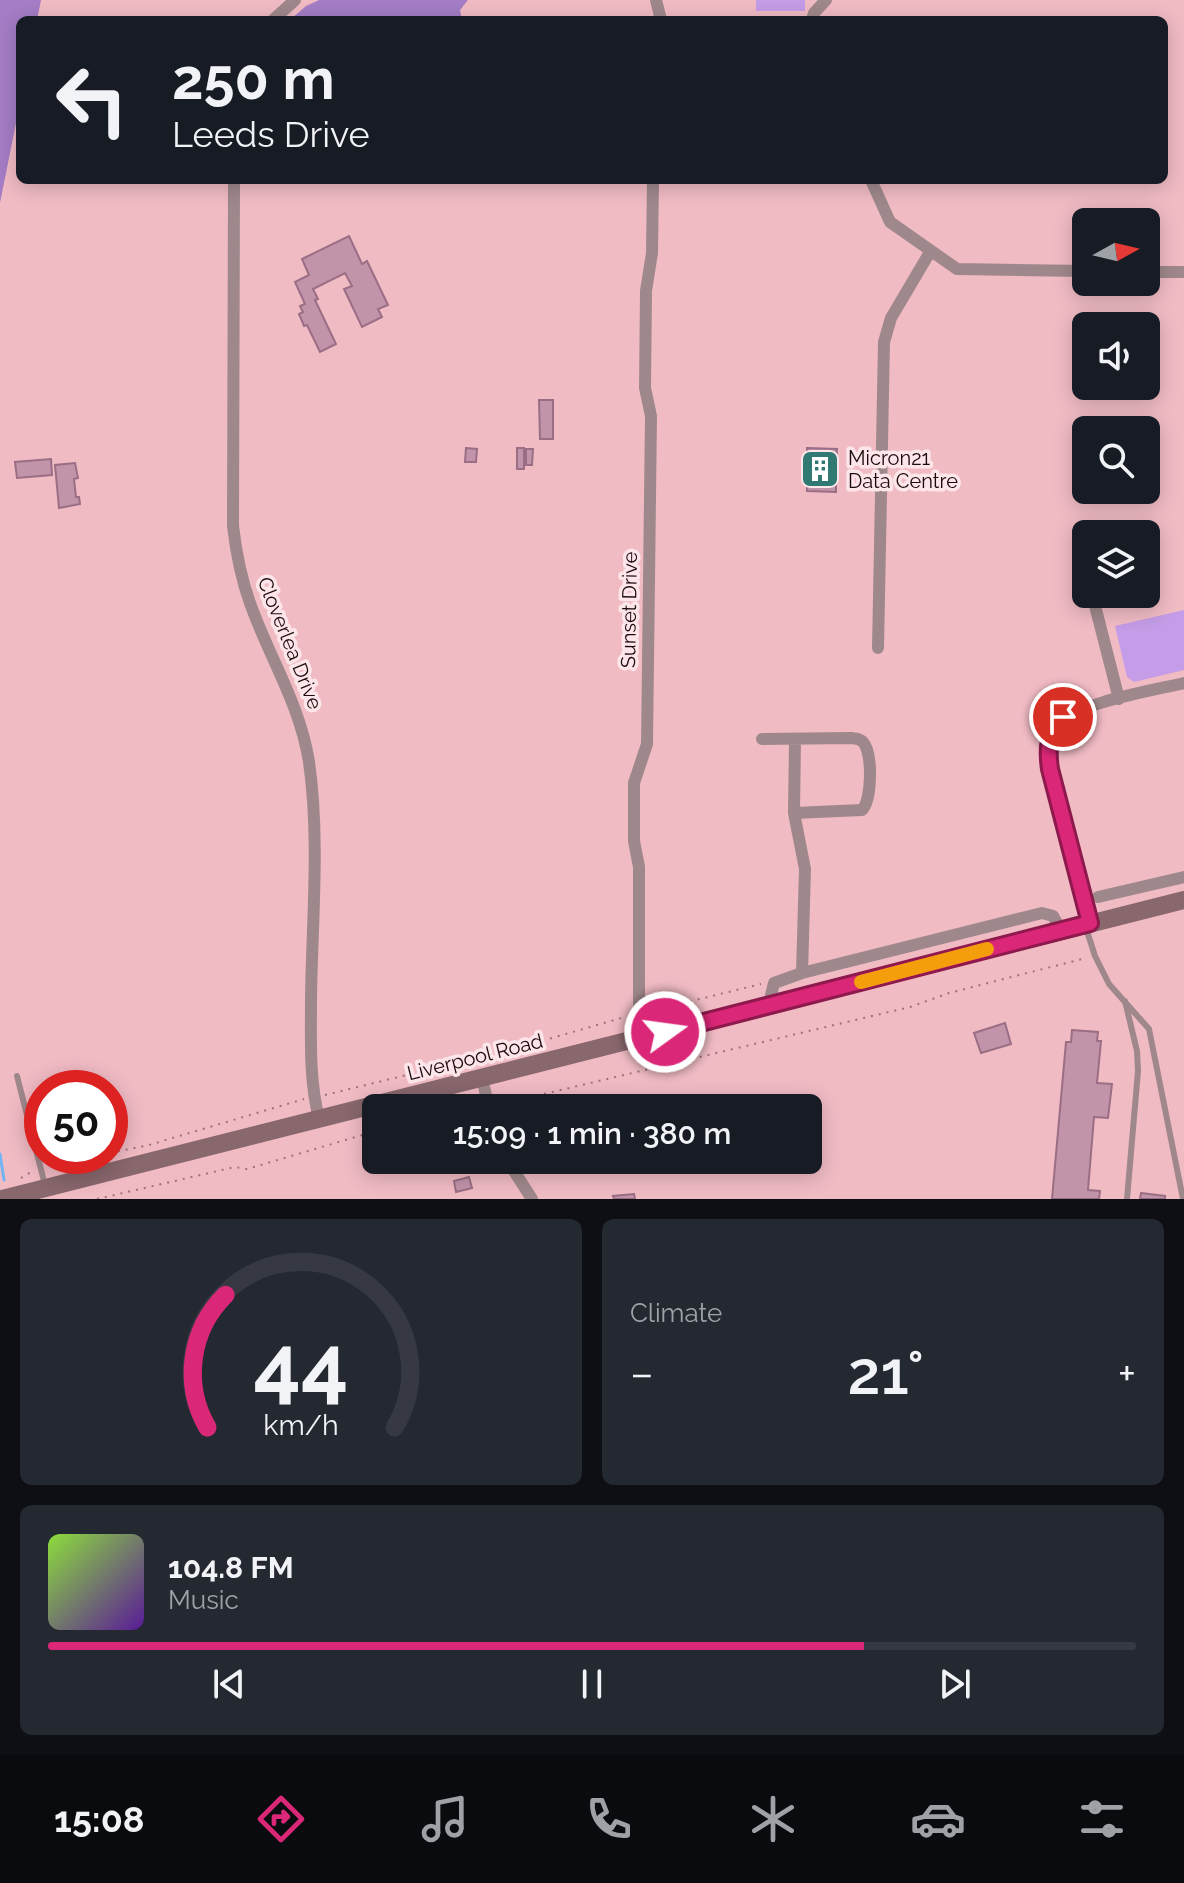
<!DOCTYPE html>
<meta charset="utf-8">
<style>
:root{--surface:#171b24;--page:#242831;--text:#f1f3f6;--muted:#9ea1a6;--line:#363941;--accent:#db2777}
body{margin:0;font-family:Raleway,sans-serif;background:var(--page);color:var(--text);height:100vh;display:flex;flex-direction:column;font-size:30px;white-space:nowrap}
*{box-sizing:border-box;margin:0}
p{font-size:26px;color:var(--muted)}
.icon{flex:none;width:44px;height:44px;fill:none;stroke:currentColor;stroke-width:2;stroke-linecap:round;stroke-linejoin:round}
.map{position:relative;height:1199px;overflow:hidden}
.drawer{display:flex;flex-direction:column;gap:20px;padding:20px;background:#0d0f14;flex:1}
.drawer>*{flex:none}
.guide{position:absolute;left:16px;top:16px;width:1152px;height:168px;border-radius:12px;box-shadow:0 4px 20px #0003;background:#171b24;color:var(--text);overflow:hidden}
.needle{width:52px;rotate:82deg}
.controls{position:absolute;left:1072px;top:208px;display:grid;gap:16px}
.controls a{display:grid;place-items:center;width:88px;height:88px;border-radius:12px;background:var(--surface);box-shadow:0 4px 20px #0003;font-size:40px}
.speed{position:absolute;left:24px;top:1070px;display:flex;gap:16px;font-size:40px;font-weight:700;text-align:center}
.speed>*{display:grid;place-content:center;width:104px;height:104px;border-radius:50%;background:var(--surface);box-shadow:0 4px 20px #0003;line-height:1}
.speed .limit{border:12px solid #d22;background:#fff;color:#111}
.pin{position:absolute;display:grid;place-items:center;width:68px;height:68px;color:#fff;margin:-34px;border:4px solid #fff;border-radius:50%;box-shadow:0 2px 8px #0007}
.me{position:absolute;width:88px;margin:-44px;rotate:76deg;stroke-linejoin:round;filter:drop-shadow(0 0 6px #0008)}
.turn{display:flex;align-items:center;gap:28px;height:168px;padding:0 24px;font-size:36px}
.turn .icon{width:104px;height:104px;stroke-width:2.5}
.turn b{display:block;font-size:56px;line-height:68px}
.big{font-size:60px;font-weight:600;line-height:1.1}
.drawer .card{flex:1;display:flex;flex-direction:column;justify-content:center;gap:12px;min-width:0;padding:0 28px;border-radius:12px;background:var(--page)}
.drawer .dial{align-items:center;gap:0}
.dial svg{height:208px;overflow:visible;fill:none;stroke:var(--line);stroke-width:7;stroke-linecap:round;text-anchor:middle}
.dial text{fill:var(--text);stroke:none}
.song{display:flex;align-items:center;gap:24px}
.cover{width:96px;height:96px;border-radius:12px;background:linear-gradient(135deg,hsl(90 70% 55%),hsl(270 70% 35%))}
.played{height:8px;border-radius:4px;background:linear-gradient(90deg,var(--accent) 75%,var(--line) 75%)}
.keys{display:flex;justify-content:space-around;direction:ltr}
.heat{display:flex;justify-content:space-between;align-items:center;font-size:44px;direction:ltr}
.drawer .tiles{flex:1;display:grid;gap:20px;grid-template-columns:1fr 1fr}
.card:last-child{grid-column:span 2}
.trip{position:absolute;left:362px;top:1094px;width:460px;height:80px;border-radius:12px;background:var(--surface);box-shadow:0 4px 20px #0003;font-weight:600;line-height:80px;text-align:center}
.menu{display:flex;height:128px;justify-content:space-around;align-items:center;background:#090b0e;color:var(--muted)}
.menu .icon{width:56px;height:56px}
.menu .active{color:var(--accent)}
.menu b{font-size:36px;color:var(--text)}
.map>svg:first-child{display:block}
.green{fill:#c49ce7}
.forest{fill:#a47dc6}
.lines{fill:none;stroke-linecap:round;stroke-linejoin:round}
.stream{stroke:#72b4f2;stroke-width:3}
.building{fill:#c294aa;stroke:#9a6e84;stroke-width:2}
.path{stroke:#9b737a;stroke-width:2;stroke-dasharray:2 6;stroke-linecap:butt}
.lane{stroke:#9f888c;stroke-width:6}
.street{stroke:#9f888c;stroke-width:12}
.secondary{stroke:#88676d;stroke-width:18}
.route-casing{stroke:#8e194d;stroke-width:20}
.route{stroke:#db2777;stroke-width:14}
.slow{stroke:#f59e0b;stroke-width:14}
.labels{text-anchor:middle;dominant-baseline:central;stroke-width:7;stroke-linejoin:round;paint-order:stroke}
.poi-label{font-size:20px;fill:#1c0a0e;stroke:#fde6e9;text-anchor:start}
.street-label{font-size:20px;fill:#1c0a0e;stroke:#fde6e9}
</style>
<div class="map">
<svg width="1184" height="1199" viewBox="0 0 1184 1199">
<rect width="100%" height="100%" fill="#f1bbc4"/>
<path class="green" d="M756,0H805V11H756Z
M1184,610V670L1134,682L1127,677L1115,626Z"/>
<path class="forest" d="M0,0H41L37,20H20V103L0,203Z
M319,0H468L460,10L462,20H290L306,6Z"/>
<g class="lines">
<path class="stream" d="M0,1154L4,1180"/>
</g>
<path class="building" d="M349,236L362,264L367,261L388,305L378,309L382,317L362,327L344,289L352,286L345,273L313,289L318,299L315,300L336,344L320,352L307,325L304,326L299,314L303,312L300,306L305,304L295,282L309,275L302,259Z
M539,400H553V439H540Z
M466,448L477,449L476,462H465Z
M517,448H524V469H517Z
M807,448L837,449L836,462H833V477H836V492L807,491Z
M526,449H533L532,465H526Z
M51,459L52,475L17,478L15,462Z
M75,463L78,478L74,479L76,497H79L80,504L59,508L55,465Z
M1005,1023L1011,1044L981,1053L974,1033Z
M1072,1030L1098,1032L1097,1041H1101L1097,1083L1112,1084L1108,1118L1094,1117L1088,1190L1100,1191L1099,1199H1052L1066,1042H1071Z
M469,1177L472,1188L456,1192L454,1181Z
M1141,1193L1165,1196V1199H1140Z
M634,1194L635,1199H614L613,1196Z"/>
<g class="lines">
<path class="path" d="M651,1011L761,984
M325,1095L517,1048L625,1017
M507,1108L523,1099L910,1007L949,993L1086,958
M110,1153L149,1145L304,1099
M50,1165L96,1156
M21,1178L33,1171
M97,1199L235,1167L247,1169L376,1131"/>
<path class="lane" d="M1086,928L1095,956L1109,984L1149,1029L1183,1199
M1125,1001L1137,1051L1138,1071L1127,1199
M17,1076L45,1185"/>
<path class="street" d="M656,0L661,20
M273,20L295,0
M812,20L814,13L826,0
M234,180L233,526C236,552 241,578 250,603C269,657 300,704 309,762C320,838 312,922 311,999C311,1040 309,1079 319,1119
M871,180L890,222L957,269L1086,271
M1146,272H1184
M1092,594L1119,699
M878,648L884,342L891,318L930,252
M762,739L851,738C856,739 859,738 863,742C873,753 872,800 862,810L794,813
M795,740L794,813L805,869L802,973
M1098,897L1184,877
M1090,923L1050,769C1048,754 1046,740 1055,727C1070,704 1155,690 1184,683
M772,1005L771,995L774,983L802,973L1042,913L1053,916L1061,930
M639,1038V867L634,841V783L647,744L651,416L645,388L646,291L652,253L653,180
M482,1078L489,1108
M507,1160L532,1199"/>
<path class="secondary" d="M2,1199L1184,900"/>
</g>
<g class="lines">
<defs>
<path id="route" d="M665,1032L1090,923L1050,769C1047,748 1048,734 1063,717"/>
</defs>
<use href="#route" class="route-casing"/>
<use href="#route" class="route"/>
<path class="slow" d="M861,982L987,949"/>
</g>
<defs>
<symbol id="building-square" viewBox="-11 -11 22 22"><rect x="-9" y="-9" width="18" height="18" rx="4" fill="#317973" stroke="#fde6e9"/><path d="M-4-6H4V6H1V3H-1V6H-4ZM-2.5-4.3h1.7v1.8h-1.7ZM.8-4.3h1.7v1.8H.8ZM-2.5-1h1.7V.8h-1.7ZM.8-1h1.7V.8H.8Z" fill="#fff"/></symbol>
</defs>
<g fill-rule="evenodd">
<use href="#building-square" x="798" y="447" width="44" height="44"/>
</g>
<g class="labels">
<g class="poi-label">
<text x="848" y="458">Micron21<tspan x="848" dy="23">Data Centre</tspan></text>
</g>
<g class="street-label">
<text transform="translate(629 610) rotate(-89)">Sunset Drive</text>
<text transform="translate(290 643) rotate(68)">Cloverlea Drive</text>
<text transform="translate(475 1057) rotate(-14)">Liverpool Road</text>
</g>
</g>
</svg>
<div class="controls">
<a><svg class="needle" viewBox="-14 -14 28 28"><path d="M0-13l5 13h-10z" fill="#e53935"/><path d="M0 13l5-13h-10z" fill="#9ea1a6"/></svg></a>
<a><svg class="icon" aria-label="sound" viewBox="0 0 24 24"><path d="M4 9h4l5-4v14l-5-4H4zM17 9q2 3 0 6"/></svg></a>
<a><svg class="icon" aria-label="search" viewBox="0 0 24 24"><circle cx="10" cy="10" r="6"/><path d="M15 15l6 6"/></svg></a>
<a><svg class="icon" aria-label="layers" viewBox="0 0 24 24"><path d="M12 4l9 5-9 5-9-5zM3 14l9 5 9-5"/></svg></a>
</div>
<div class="speed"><div class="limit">50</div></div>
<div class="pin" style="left:1063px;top:717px;background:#d93025"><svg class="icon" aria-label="arrive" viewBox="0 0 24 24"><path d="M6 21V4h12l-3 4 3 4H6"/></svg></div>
<svg class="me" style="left:665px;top:1032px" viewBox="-20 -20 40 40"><circle r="17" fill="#db2777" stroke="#fff" stroke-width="3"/><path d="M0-11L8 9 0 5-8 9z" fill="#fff"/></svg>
<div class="trip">15:09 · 1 min · 380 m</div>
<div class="guide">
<div class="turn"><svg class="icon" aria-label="left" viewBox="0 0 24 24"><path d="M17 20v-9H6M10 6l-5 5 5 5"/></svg><div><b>250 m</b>Leeds Drive</div></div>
</div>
</div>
<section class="drawer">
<div class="tiles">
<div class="card dial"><svg viewBox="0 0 100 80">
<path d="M14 69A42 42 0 1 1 86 69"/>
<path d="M14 69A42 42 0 0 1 21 18" stroke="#db2777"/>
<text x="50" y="56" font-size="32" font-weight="700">44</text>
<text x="50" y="72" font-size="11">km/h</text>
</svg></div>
<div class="card"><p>Climate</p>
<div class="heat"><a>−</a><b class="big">21°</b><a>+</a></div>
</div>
<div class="card">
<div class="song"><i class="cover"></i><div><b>104.8 FM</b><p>Music</p></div></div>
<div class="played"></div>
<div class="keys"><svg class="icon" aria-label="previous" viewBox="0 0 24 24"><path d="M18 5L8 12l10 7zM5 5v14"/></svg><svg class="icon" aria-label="pause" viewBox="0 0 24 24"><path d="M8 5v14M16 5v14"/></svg><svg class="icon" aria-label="next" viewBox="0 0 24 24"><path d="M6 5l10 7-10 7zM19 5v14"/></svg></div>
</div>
</div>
</section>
<nav class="menu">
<b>15:08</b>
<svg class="icon active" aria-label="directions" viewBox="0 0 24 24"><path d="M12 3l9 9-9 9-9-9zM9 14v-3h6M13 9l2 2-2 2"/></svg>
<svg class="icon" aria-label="music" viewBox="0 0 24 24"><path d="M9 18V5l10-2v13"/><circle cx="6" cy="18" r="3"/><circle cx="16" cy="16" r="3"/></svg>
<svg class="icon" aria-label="phone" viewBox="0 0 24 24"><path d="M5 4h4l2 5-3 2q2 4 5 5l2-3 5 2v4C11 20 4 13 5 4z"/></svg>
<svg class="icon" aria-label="climate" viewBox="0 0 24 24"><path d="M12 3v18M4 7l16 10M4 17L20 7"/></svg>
<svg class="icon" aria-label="car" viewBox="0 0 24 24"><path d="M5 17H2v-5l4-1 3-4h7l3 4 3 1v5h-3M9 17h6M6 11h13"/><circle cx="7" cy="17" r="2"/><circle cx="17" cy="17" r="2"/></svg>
<svg class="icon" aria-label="filters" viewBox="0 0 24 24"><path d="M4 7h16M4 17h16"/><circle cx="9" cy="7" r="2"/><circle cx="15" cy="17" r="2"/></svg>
</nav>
